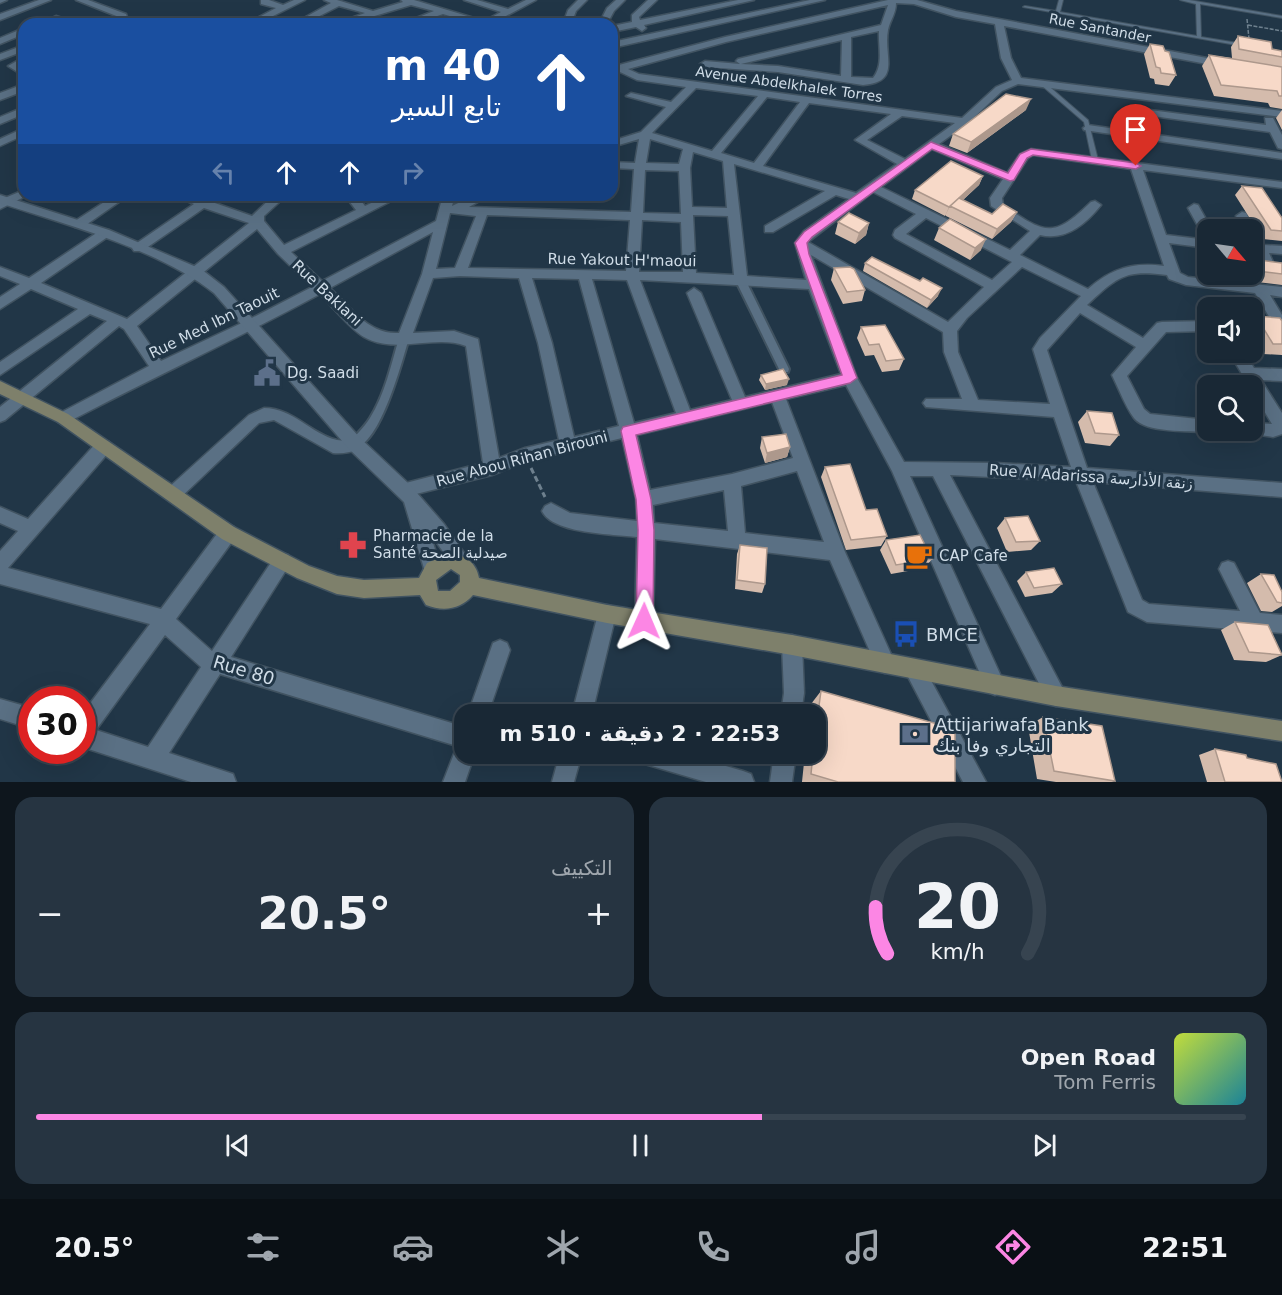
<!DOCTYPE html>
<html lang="ar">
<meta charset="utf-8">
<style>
:root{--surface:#192835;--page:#263441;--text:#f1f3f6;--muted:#9fa6ad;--line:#374450;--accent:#fc86e4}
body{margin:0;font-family:"DejaVu Sans",Cairo,sans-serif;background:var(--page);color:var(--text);direction:rtl;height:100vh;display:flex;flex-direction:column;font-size:22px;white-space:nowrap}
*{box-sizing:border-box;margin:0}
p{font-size:20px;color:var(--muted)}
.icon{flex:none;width:33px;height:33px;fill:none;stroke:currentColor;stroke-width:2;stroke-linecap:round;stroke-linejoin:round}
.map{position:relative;height:782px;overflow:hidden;direction:ltr}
.details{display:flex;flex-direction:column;gap:15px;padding:15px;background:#0e161d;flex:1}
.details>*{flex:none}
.hud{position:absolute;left:18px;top:18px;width:600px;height:183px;border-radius:18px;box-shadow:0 6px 24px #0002,0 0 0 2px var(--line);direction:rtl;background:#1a4fa0;color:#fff;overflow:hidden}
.needle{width:39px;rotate:119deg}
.tools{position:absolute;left:1197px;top:219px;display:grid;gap:12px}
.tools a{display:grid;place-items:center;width:66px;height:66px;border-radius:12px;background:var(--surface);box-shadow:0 6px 24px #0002,0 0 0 2px var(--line);font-size:30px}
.speed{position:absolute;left:18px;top:686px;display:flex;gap:12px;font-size:30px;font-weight:700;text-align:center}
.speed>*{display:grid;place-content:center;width:78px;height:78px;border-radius:50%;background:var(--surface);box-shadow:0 6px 24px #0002,0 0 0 2px var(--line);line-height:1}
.speed .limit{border:9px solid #d22;background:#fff;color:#111}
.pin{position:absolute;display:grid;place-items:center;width:51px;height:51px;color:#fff;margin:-62px -26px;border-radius:50% 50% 50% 0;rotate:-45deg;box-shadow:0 0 6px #0007}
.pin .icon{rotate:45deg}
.me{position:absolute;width:66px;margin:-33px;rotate:1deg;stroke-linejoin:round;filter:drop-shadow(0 0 4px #0008)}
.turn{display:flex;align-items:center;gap:21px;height:126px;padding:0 18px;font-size:27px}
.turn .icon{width:78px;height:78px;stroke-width:2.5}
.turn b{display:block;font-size:42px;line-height:51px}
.lanes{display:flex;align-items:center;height:57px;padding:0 18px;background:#0003;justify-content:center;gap:30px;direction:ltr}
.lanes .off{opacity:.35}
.big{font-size:45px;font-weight:700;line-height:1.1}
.details .card{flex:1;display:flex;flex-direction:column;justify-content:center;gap:9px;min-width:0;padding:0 21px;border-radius:18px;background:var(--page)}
.details .dial{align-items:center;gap:0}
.dial svg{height:156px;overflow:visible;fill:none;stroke:var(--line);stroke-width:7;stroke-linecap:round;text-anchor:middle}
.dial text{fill:var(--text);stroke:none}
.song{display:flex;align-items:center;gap:18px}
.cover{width:72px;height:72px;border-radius:9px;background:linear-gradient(135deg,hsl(70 70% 55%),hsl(190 70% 35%))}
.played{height:6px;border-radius:3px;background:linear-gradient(90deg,var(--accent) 60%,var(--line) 60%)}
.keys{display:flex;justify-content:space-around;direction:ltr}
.heat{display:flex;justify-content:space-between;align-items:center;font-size:33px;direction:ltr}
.details .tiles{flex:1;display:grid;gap:15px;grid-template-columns:1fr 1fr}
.card:last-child{grid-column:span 2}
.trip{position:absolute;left:454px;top:704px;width:372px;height:60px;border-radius:18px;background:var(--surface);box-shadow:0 6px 24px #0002,0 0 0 2px var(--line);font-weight:700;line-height:60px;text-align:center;direction:rtl}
.dock{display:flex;height:96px;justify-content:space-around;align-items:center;background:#0a1015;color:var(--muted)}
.dock .icon{width:42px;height:42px}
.dock .active{color:var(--accent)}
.dock b{font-size:27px;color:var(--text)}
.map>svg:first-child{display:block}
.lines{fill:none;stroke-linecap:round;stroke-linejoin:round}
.service-casing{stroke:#415361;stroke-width:2}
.pedestrian-casing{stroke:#415361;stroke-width:4}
.minor-casing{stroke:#415361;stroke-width:3}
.tertiary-casing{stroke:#415361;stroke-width:3}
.secondary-casing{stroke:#415361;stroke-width:3}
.path-far1{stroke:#6e808e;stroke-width:1.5;stroke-dasharray:4 1.5;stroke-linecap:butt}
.path{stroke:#6e808e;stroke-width:3;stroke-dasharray:6 3;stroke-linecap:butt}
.service{fill:#5a7084;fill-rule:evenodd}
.pedestrian{fill:#5a7084;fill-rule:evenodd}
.minor{fill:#5a7084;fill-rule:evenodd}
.tertiary{fill:#5a7084;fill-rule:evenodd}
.secondary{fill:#7e806b;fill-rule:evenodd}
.wall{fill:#d4bbac}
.shaded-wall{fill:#ad988c}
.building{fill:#f7d9c8;stroke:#ad988c;stroke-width:1.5}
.route{fill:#fc86e4;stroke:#a45794;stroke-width:1.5}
.labels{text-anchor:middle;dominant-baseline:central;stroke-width:6;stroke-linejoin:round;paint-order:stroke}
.far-street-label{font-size:14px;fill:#d0dde8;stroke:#213647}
.street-label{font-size:15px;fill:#d0dde8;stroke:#213647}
.poi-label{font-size:15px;fill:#d0dde8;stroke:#213647;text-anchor:start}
.near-poi-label{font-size:18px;fill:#d0dde8;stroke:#213647;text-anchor:start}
.near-street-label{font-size:18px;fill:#d0dde8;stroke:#213647}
</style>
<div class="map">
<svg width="1282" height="782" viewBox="0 0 1282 782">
<rect width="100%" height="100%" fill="#213647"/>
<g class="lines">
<defs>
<path id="service" d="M1059,0H1063L1060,12L1197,36L1196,4L1180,0H1189L1282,16V18L1200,4L1201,37L1244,44V45L1242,46L1023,7L1025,6L1056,11Z
M1040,82H1044L1088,120L1098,160L1097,161L1092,160L1084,122L1040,84Z"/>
<path id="pedestrian" d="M741,278L746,281L789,369L788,372H780L779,369L736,281Z
M404,334L409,338C403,358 378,454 351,447L349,444C355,435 364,428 370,418C385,394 391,365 399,338Z"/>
<path id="minor" d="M0,0H7L0,3Z
M76,0H88L126,14L128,20L123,24H113L119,17Z
M261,0H269L283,5L294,0H305L257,24H246L276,8L261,4Z
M324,0H337L373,11L403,2L401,0H414L484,21L501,12L464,0H477L508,9L526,0H536L491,24H476L443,14L414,24H401L434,11L411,5L348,24H335L365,13L339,6L304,24H293L331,3Z
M578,0H587L576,11L571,24H563L568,10Z
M616,0H625L614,11L607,24H599L607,8Z
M648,0H657L639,17L640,20L738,0H754L644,25L646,28L642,31L636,27L612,32V26L632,22V15Z
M810,0H825L612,48V42Z
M888,0H917L956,11L1223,61L1228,64L1223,67L1004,26L1011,58L1021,78L1282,111V117L1018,84L1002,91L968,123L939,144L1007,173L1020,154L1031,149L1282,182V188L1143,170L1166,235L1208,240V248L1169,243L1180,273L1188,277L1282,287V297L1270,295L1282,315V331L1277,330L1255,293L1186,285L1169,279L1167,275C1125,269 1117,277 1087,305L1143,338L1157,323L1162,322L1208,321V331L1166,332L1127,376L1144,409L1150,414L1208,420V430H1213L1208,432C1190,431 1145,433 1134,418C1125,406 1119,389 1112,375L1136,347L1080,313L1047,350L1087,468L1282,483V497L1093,482L1142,600L1149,604L1240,611L1219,569L1222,563L1228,561L1234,563L1260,613L1282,615V633L1147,622L1128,612L1076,481L950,475L1063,689L1066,696L1063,703L1056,706L1049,703L933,476H910L1005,685L1002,692L995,695L988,692L892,471L846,385L786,399L845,552L895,663L892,670L885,673L878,670L830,560L655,539L653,621L651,628L644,630L637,628L635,621L637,537C613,534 553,534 542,511L545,506L551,503L570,513L637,521L636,499L622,438L527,461L492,475L404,497L398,495L396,490L398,485L483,463L466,346C434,334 395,355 364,337C349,328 332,306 320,294C237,339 152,378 68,422L63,424L58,422L55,418L58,414L149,366L124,329L119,326L5,420L0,422V407L107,321L90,314L0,375V362L78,309L31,289L0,309V297L20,284L0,276V267L29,278L101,230H109V236L41,283L127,319L249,223L204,208L142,251H134L132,248L134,245L194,204L173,195H190L202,199L207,195H221L212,202L252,216L274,195H287L264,216V221L284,245L356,210L346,197L348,195H360L358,197L365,206L388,195H403L291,252L322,281L436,221L443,195H455L452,206L475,195H490L469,207L631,212L634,169L612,168V162L635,163L639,139L612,147V141L641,132L666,107L626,96L631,93L671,102L686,87L637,80L620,72L612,75L615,66L725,37ZM896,3L914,4L956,17L995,24L1001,58L1012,80L996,87L962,118L639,74L628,69L726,42L888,5L881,25L738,59L736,61L740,64L705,61L700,64L705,67L778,72L863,85C902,82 883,56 888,30C890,20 896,14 896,3ZM879,31C878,46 884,65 873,78L851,77V37ZM842,40L841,76L778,66L741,64ZM696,88L758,96L712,151L652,133ZM767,97L800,102L754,163L721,153ZM809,103L891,114L855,140L897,164L856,193L763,166ZM902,116L955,123L905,159L867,140ZM650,139L683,149L679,164L646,163ZM932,149L1003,179L990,198L991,206L1030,231L1010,250L881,187ZM693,152L723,161L727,208L692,207L690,168ZM1033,155L1131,169L1164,266C1133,262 1112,268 1088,289L1020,255L1040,235C1066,241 1086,224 1101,205L1095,201L1091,202C1053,239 1045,234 1003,205L1002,198L1028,158ZM734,164L825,191L765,226V232H773L836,195L849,199L804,231L795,243L806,280L747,276ZM645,170L679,171L681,214L643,213ZM873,192L916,214L895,230L893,235L895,238L984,287L948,322L808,242ZM450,213L476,216L455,268L436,269ZM487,215L630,220L626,271L468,268ZM693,215L728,216L734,275L696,273ZM926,218L1012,262L992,280L906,234ZM642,220L681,222L683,272H639ZM257,229L278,254L312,287L246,321L161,361L137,326ZM433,232L422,274L399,333C369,335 350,307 330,288ZM811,255L943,332L944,352L962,399H926L923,403L926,407L1054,417L1071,467L995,463L904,462L857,378ZM1022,267L1081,296L1040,338L1033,349L1050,404L978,400L958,352L957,331L967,318ZM460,276L519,278L538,343L559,440L525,448L499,458L478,339L454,331L413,333L433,278ZM532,278L579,279L619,426L574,437L552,343ZM592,279L627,280L676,413L634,423ZM640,280L809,289L841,374L745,397L701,293L694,288L687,293L732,400L690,410ZM772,402L793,458L732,474L650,490L637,435ZM797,471L824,542L745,533L741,486ZM724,490L728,531L654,523L653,505Z
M56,16L74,22L75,24L56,22L39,24Z
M188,21H203L207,24H184Z
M24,28V34L0,44V38Z
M24,45V51L0,60V54Z
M24,57V64L20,66L24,69V76L8,66Z
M24,84V91L0,100V93Z
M24,107V114L0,124V117Z
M1142,109L1266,125L1265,118H1273L1282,135V149L1278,148L1270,132L1138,114L1137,112Z
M1088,125L1282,153V159L1084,130L1083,128Z
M24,128V135L0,146V139Z
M24,190V195H28L0,209V200Z
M115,195H129L83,227H75V221Z
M1194,204L1198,205L1212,230H1208V238L1204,237L1188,208Z
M1242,212L1246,213L1264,245L1282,246V254L1269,253L1273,262L1272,265H1262L1256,252H1252V230H1244L1236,216Z
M1229,352H1244L1254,368L1282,369V381L1261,380L1282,413V434L1273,437L1246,433L1245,430H1252V423L1272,424L1252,391V386H1249Z
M264,408C293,408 311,434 337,440C346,442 352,437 361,439L363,444L361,449C351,452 343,454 333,453L274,420L259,423L179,499L173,501L167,499L165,494L167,489L249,415Z
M103,440L109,442L111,447L109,452L8,568L161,609L222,527L228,525L234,527L237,533L234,539L176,619L212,651L276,555L282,553L288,555L291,561L288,567L231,657L465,727V753H475L465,782H443L457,746L220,674L169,753L233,774L236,782H191L82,747V714L150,624L0,584V551L18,531L0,523V507L28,519L97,442ZM165,635L201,667L148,747L96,730Z
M607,605L614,607L616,614L592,714H572L598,614L600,607Z
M792,635L799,638L802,645L804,693L801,714H781L784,693L782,645L785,638Z
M500,640L507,643L510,650L488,714H468L493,643Z
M0,699L32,708V729L0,719Z
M560,753H582L574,782H552Z
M634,753H681L743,771L751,774L754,782H706L645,764L637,761Z
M774,753H796L792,782H770Z"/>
<path id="tertiary" d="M39,0H51L0,20V14Z
M0,195L109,230L201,269L224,287L361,439L410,485L444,524L467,557L470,563L467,569L461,571L455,569L430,533L441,569L438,575L432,577L426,575L404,502L349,449L214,293C158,249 68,225 0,203Z
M914,659L921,662L986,782H963L904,669L907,662Z"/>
<path id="secondary" d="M0,381L68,414L234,527L309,566L337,576L364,580L419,578L427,563L452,552C466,557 476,562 479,578L607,605L792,635L1056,686L1282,721V741L1056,706L792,655L607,623L473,595C461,609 444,612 426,605L420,595L364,598L337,594L297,578L222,539L58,422L0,394ZM451,569L460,575V582L450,591H438L436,580Z"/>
</defs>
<use href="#service" class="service-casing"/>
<use href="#pedestrian" class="pedestrian-casing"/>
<use href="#minor" class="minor-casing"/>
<use href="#tertiary" class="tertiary-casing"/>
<use href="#secondary" class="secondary-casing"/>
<path class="path-far1" d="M1247,19L1249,39
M1248,25L1282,31"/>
<path class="path" d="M531,468L545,497"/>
<use href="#service" class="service"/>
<use href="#pedestrian" class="pedestrian"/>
<use href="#minor" class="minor"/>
<use href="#tertiary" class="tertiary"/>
<use href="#secondary" class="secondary"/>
</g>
<path class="wall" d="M1238,36L1272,49L1282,51V109L1270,107L1268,103L1214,96L1202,66L1209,55L1232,58L1231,47Z
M1150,44L1165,51L1176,75L1169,86L1155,84L1154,79L1150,78L1144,54Z
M1026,110L967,153L949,146L953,134Z
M1282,110V130L1276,118Z
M983,176L979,185L963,200L992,214L1017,212L1011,222L992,239L946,216V215L945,216L912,199L915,190Z
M1242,186L1282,218V241L1263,239L1235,195Z
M838,222L869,223L866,235L855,244L835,234Z
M939,228L981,250L970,260L934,240Z
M1252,259L1282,263V285L1248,281L1245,274H1252Z
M865,263L938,296L927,308L863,271Z
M834,268L865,290L862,301L843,304L831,280Z
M1256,316L1282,321V355L1263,354L1252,337V319Z
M861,327L904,359L899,370L882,372L874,355L865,356L857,338Z
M761,375L787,385L765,390L759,380Z
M1087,411L1119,435L1110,446L1085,443L1078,422Z
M762,437L790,447L787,457L765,463L760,448Z
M825,467L887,536L881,546L846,550L821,477Z
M1005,518L1040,541L1031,550L1007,552L997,528Z
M886,540L932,559L925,568L891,574L880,550Z
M740,545L765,584L762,593L735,589L737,554Z
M1026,572L1062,584L1052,593L1025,597L1017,581Z
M1261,574L1282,592V606L1272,612L1261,611L1247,583Z
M1235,622L1282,655L1266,662L1234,660L1221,630Z
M821,691L955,782H802L805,753H816V714H810L811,704Z
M1043,717L1115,781L1112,782H1056L1037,779L1028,726Z
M1215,749L1282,782H1207L1199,755Z"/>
<path class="shaded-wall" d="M1031,99L1026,110L967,153L971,142Z
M983,176L979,185L954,208L950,206L945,216L949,207Z
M1017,212L1011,222L992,239L997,229Z
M869,223L866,235L855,244L859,233Z
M986,239L981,250L970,260L975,248Z
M942,288L938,296L927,308L931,300Z
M789,379L787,385L765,390L766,384Z
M790,447L787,457L765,463L767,453Z"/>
<path class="building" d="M1238,36L1271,42L1272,49L1282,51V57L1239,49Z
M1150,44L1163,46L1165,51L1169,52L1176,75L1161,73L1160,68L1156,67Z
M1209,55L1282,67V96H1279L1277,91L1221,85Z
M1006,94L1031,99L971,142L953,134Z
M951,161L983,176L949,207L915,190Z
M1242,186L1262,188L1282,218V231L1271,230Z
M959,198L992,214L1003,204L1017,212L997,229L950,206Z
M849,213L869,223L859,233L838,222Z
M950,219L986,239L975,248L939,228Z
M872,257L920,281L923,278L942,288L931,300L865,263Z
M1252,259L1282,263V274L1257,271L1252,262Z
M850,267L854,269L865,290L847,292L834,268Z
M1256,316L1280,318L1282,321V344H1273Z
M885,325L904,359L886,361L879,344L869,345L861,327Z
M783,369L789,379L766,384L761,375Z
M1087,411L1112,413L1119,435L1095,433Z
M786,434L790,447L767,453L762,437Z
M850,464L866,510L877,509L887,536L851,540L825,467Z
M1028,516L1040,541L1016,542L1005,518Z
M920,535L932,559L896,565L886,540Z
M740,545L767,548L765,584L737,580Z
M1054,568L1062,584L1034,588L1026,572Z
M1261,574L1274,575L1282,592V603L1277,602Z
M1235,622L1268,625L1282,655L1249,652Z
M821,691L955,729V782H838L811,774L813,753H816V728Z
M1043,717L1102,726L1115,781L1054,771Z
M1215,749L1246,755L1247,758L1276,764L1282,782H1225Z"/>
<path class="route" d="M931,142L1008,173L1020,154L1031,149L1136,163L1141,166L1136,169L1033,155L1027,158L1014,180L1010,181L932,149L812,237L807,243L809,254L857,378L850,383L636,435L651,499L654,530L653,621L650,627L644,630L638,627L636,621L638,530L636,499L621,431L623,427L842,375L795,243L804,232Z"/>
<defs>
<symbol id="civic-bare" viewBox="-9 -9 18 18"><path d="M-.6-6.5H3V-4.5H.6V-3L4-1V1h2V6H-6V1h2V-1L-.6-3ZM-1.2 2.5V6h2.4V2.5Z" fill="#5c6f8a" stroke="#213647" stroke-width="2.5" paint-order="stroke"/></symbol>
<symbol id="pharmacy-bare" viewBox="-9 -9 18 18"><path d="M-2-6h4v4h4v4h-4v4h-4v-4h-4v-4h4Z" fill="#e0444e" stroke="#213647" stroke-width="2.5" paint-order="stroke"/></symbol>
<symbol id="cafe-bare" viewBox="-9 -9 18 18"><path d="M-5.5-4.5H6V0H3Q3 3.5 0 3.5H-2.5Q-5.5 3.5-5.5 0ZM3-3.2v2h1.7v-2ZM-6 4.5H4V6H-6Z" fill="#e8710a" stroke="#213647" stroke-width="2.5" paint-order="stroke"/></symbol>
<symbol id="bus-bare" viewBox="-9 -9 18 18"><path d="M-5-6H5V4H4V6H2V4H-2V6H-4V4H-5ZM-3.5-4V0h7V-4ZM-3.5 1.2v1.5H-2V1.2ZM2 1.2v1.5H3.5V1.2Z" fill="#1a4fb4" stroke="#213647" stroke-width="2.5" paint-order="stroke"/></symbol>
<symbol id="bank-bare" viewBox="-9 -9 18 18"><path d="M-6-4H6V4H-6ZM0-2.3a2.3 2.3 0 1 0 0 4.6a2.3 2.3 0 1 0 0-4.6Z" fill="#5c6f8a" stroke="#213647" stroke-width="2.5" paint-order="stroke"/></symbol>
</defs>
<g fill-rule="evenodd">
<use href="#civic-bare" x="248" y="354" width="38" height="38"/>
<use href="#pharmacy-bare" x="334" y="526" width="38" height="38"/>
<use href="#cafe-bare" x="900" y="537" width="38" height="38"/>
<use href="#bus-bare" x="887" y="615" width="38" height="38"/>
<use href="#bank-bare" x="896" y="715" width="38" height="38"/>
</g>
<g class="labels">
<g class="far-street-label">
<text transform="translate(1100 28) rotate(11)">Rue Santander</text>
<text transform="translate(789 84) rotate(8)">Avenue Abdelkhalek Torres</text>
</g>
<g class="street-label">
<text transform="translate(622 260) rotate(1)">Rue Yakout H'maoui</text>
<text transform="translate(327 293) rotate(43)">Rue Baklani</text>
<text transform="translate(214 323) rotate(-26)">Rue Med Ibn Taouit</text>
<text transform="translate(522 459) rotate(-15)">Rue Abou Rihan Birouni</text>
<text transform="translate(1091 477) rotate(4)">Rue Al Adarissa زنقة الأدارسة</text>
</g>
<g class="poi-label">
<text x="287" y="373">Dg. Saadi</text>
<text x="373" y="536">Pharmacie de la<tspan x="373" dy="17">Santé صيدلية الصحة</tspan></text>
<text x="939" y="556">CAP Cafe</text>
</g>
<g class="near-poi-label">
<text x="926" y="634">BMCE</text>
<text x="935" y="724">Attijariwafa Bank<tspan x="935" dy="21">التجاري وفا بنك</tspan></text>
</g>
<g class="near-street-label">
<text transform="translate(244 670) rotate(17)">Rue 80</text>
</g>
</g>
</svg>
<div class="tools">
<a><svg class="needle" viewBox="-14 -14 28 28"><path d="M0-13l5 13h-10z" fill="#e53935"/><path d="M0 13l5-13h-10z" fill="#9fa6ad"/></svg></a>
<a><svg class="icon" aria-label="sound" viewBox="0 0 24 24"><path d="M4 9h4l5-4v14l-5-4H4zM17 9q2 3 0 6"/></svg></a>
<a><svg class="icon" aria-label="search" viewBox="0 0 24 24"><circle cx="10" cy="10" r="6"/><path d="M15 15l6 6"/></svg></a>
</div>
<div class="speed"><div class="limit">30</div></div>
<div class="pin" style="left:1136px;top:166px;background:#d93025"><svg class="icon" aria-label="arrive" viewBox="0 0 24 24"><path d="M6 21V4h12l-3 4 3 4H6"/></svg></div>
<svg class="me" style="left:644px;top:621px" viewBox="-20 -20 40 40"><path d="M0-17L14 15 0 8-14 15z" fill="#fc86e4" stroke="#fff" stroke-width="4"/></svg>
<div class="trip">22:53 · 2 دقيقة · 510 m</div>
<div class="hud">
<div class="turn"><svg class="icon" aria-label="ahead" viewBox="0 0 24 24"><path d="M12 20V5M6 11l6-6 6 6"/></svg><div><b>40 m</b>تابع السير</div></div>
<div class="lanes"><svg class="icon off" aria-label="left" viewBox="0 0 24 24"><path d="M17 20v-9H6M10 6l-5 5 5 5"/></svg><svg class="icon" aria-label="ahead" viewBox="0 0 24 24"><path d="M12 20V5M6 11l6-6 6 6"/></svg><svg class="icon" aria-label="ahead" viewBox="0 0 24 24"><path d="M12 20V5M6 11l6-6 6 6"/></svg><svg class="icon off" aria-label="right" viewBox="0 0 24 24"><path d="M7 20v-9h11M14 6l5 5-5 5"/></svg></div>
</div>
</div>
<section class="details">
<div class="tiles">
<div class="card dial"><svg viewBox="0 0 100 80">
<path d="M14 69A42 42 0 1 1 86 69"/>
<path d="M14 69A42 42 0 0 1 8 45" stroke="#fc86e4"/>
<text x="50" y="56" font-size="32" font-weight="700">20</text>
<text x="50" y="72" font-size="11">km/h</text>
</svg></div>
<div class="card"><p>التكييف</p>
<div class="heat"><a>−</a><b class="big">20.5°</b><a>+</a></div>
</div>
<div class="card">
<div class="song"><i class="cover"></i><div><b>Open Road</b><p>Tom Ferris</p></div></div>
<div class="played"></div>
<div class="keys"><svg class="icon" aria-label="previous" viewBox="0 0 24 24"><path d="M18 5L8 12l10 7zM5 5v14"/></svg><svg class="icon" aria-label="pause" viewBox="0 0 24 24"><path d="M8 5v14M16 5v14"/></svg><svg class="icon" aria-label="next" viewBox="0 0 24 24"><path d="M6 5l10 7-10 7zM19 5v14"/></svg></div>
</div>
</div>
</section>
<nav class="dock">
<b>22:51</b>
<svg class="icon active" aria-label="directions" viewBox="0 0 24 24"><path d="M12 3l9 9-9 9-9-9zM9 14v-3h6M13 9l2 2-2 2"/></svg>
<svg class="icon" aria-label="music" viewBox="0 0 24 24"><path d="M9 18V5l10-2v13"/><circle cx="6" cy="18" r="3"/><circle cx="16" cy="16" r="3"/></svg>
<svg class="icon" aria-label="phone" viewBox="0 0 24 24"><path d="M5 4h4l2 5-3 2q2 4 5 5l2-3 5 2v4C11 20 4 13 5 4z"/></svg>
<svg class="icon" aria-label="climate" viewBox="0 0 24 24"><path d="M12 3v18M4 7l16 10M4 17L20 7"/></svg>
<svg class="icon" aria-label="car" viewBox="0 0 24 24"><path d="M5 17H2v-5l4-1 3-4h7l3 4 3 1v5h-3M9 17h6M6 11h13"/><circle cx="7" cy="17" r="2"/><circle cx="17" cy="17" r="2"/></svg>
<svg class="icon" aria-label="filters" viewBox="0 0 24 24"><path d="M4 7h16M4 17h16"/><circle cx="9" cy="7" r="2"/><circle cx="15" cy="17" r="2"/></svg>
<b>20.5°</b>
</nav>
